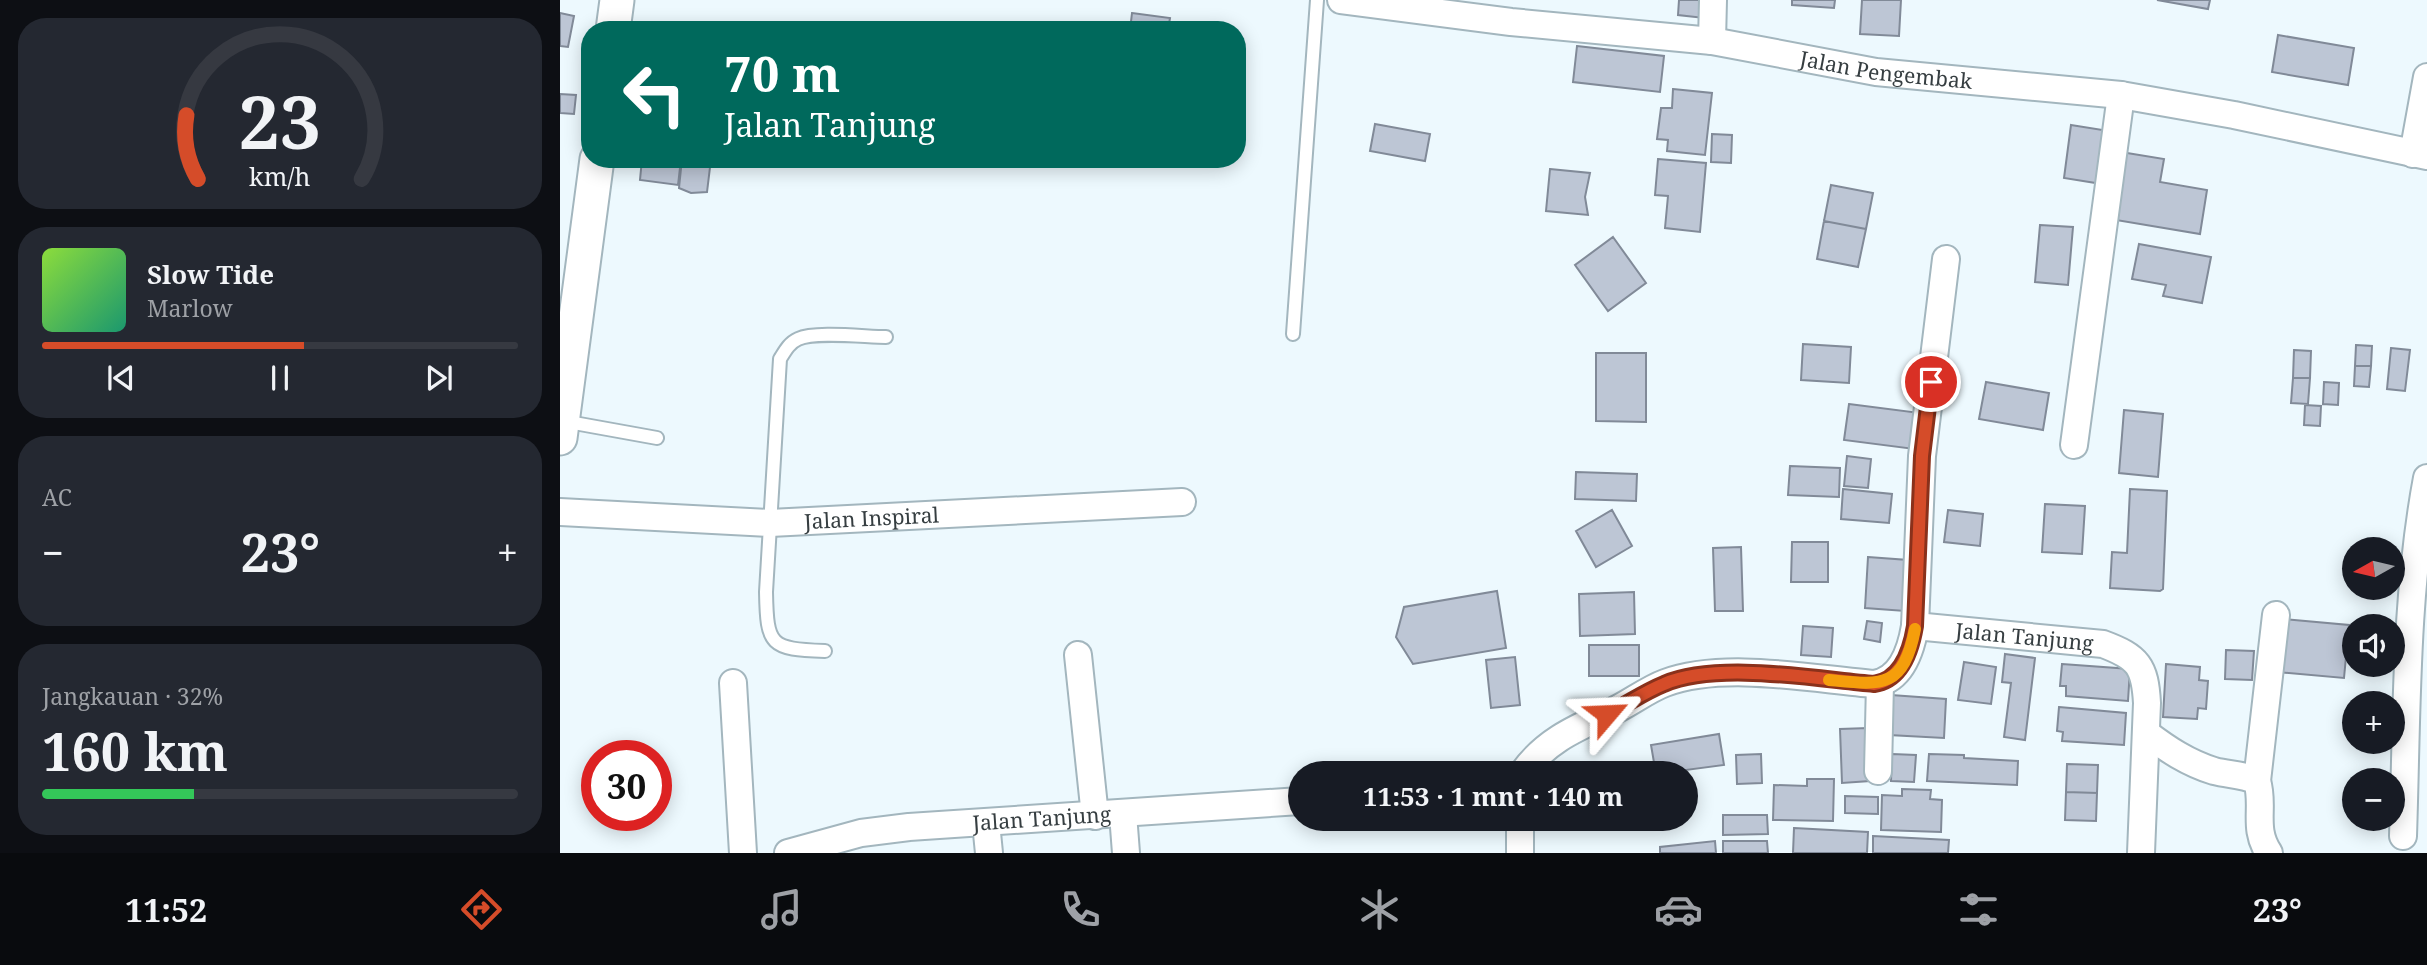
<!DOCTYPE html>
<html lang="id">
<meta charset="utf-8">
<style>
:root{--surface:#171b24;--page:#242831;--text:#f1f3f6;--muted:#9ea1a6;--line:#363941;--accent:#d54c29}
body{margin:0;font-family:"Noto Serif",serif;background:var(--page);color:var(--text);height:100vh;display:flex;flex-direction:column;font-size:26px;white-space:nowrap}
*{box-sizing:border-box;margin:0}
p{font-size:23px;color:var(--muted)}
.icon{flex:none;width:38px;height:38px;fill:none;stroke:currentColor;stroke-width:2;stroke-linecap:round;stroke-linejoin:round}
.map{position:relative;flex:1;overflow:hidden}
.side{display:flex;flex-direction:column;gap:18px;padding:18px;background:#0d0f14;width:560px}
.side>*{flex:none}
.hud{position:absolute;left:21px;top:21px;width:665px;height:147px;border-radius:28px;box-shadow:0 4px 18px #0003;background:#00695c;color:#fff;overflow:hidden}
.needle{width:46px;rotate:262deg}
.tools{position:absolute;left:1782px;top:537px;display:grid;gap:14px}
.tools a{display:grid;place-items:center;width:63px;height:63px;border-radius:50%;background:var(--surface);box-shadow:0 4px 18px #0003;font-size:35px}
.speed{position:absolute;left:21px;top:740px;display:flex;gap:14px;font-size:35px;font-weight:700;text-align:center}
.speed>*{display:grid;place-content:center;width:91px;height:91px;border-radius:50%;background:var(--surface);box-shadow:0 4px 18px #0003;line-height:1}
.speed .limit{border:10px solid #d22;background:#fff;color:#111}
.pin{position:absolute;display:grid;place-items:center;width:60px;height:60px;color:#fff;margin:-30px;border:4px solid #fff;border-radius:50%;box-shadow:0 2px 7px #0007}
.me{position:absolute;width:77px;margin:-38px;rotate:64deg;stroke-linejoin:round;filter:drop-shadow(0 0 5px #0008)}
.turn{display:flex;align-items:center;gap:24px;height:147px;padding:0 28px;font-size:32px}
.turn .icon{width:91px;height:91px;stroke-width:2.5}
.turn b{display:block;font-size:49px;line-height:60px}
.big{font-size:52px;font-weight:700;line-height:1.1}
.side .widget{flex:1;display:flex;flex-direction:column;justify-content:center;gap:10px;min-width:0;padding:0 24px;border-radius:28px;background:var(--page)}
.side .dial{align-items:center;gap:0}
.dial svg{height:182px;overflow:visible;fill:none;stroke:var(--line);stroke-width:7;stroke-linecap:round;text-anchor:middle}
.dial text{fill:var(--text);stroke:none}
.song{display:flex;align-items:center;gap:21px}
.cover{width:84px;height:84px;border-radius:10px;background:linear-gradient(135deg,hsl(90 70% 55%),hsl(160 70% 35%))}
.played{height:7px;border-radius:4px;background:linear-gradient(90deg,var(--accent) 55%,var(--line) 55%)}
.keys{display:flex;justify-content:space-around;direction:ltr}
.heat{display:flex;justify-content:space-between;align-items:center;font-size:38px;direction:ltr}
.charge{height:10px;border-radius:5px;background:linear-gradient(90deg,#34c759 32%,var(--line) 0)}
.trip{position:absolute;left:728px;top:761px;width:410px;height:70px;border-radius:35px;background:var(--surface);box-shadow:0 4px 18px #0003;font-weight:700;line-height:70px;text-align:center}
.tabs{display:flex;height:112px;justify-content:space-around;align-items:center;background:#090b0e;color:var(--muted)}
.tabs .icon{width:49px;height:49px}
.tabs .selected{color:var(--accent)}
.tabs b{font-size:32px;color:var(--text)}
main{display:flex;flex:1;min-height:0}
.map>svg:first-child{display:block}
.building{fill:#bdc6d5;stroke:#818a98;stroke-width:2}
.lines{fill:none;stroke-linecap:round;stroke-linejoin:round}
.service-casing{stroke:#a3b6be;stroke-width:16}
.minor-casing{stroke:#a3b6be;stroke-width:30}
.tertiary-casing{stroke:#a3b6be;stroke-width:37}
.service{stroke:#fff;stroke-width:12}
.minor{stroke:#fff;stroke-width:26}
.tertiary{stroke:#fff;stroke-width:33}
.route-casing{stroke:#8a311b;stroke-width:18}
.route{stroke:#d54c29;stroke-width:12}
.slow{stroke:#f59e0b;stroke-width:12}
.labels{text-anchor:middle;dominant-baseline:central;stroke-width:5;stroke-linejoin:round;paint-order:stroke}
.street-label{font-size:21px;fill:#363e41;stroke:#edf9fe}
</style>
<main>
<section class="side">
<div class="widget dial"><svg viewBox="0 0 100 80">
<path d="M14 69A42 42 0 1 1 86 69"/>
<path d="M14 69A42 42 0 0 1 9 41" stroke="#d54c29"/>
<text x="50" y="56" font-size="32" font-weight="700">23</text>
<text x="50" y="72" font-size="11">km/h</text>
</svg></div>
<div class="widget">
<div class="song"><i class="cover"></i><div><b>Slow Tide</b><p>Marlow</p></div></div>
<div class="played"></div>
<div class="keys"><svg class="icon" aria-label="previous" viewBox="0 0 24 24"><path d="M18 5L8 12l10 7zM5 5v14"/></svg><svg class="icon" aria-label="pause" viewBox="0 0 24 24"><path d="M8 5v14M16 5v14"/></svg><svg class="icon" aria-label="next" viewBox="0 0 24 24"><path d="M6 5l10 7-10 7zM19 5v14"/></svg></div>
</div>
<div class="widget"><p>AC</p>
<div class="heat"><a>−</a><b class="big">23°</b><a>+</a></div>
</div>
<div class="widget"><p>Jangkauan · 32%</p><b class="big">160 km</b><div class="charge"></div></div>
</section>
<div class="map">
<svg width="1867" height="853" viewBox="0 0 1867 853">
<rect width="100%" height="100%" fill="#edf9fe"/>
<path class="building" d="M1119,0H1146L1144,18L1118,15Z
M1232,0H1275L1274,8L1232,5Z
M1302,0H1341L1339,36L1300,34Z
M1597,0H1650L1648,9Z
M0,13L14,16L8,47L0,46Z
M572,13L610,18L608,30H570Z
M1718,35L1794,48L1788,85L1712,72Z
M1017,46L1104,56L1100,92L1013,82Z
M1113,89L1152,93L1145,155L1107,151L1108,140L1097,139L1101,108H1112Z
M0,94L16,95L14,114L0,113Z
M815,124L870,134L865,161L810,151Z
M1511,125L1549,131L1542,184L1504,178Z
M1152,134L1172,135L1171,163L1151,162Z
M1561,152L1604,159L1600,182L1647,190L1640,234L1550,219Z
M82,159H121L118,185L80,180Z
M122,159H151L147,192L131,193L119,188Z
M1098,159L1146,163L1140,232L1105,228L1108,196L1095,195Z
M990,169L1030,173L1025,197L1028,215L986,211Z
M1271,185L1313,193L1306,229L1264,221Z
M1264,221L1306,229L1298,267L1257,259Z
M1480,225L1513,227L1508,285L1475,282Z
M1053,237L1086,283L1048,311L1015,265Z
M1579,244L1651,257L1642,303L1603,296L1606,285L1572,279Z
M1243,344L1291,347L1289,383L1241,380Z
M1796,345L1812,346L1811,366H1795Z
M1831,348L1850,350L1845,391L1827,389Z
M1734,350L1751,351L1750,378H1733Z
M1036,353H1086V422L1036,421Z
M1795,366H1811L1809,387L1794,386Z
M1733,378H1750L1748,404L1731,403Z
M1426,382L1489,393L1483,430L1419,419Z
M1764,382L1779,383L1778,405L1763,404Z
M1289,404L1360,413L1354,449L1284,440Z
M1745,405L1761,406L1760,426L1744,425Z
M1564,410L1603,414L1598,477L1559,473Z
M1287,456L1311,459L1308,488L1284,486Z
M1230,466L1280,468L1279,497L1228,495Z
M1016,472L1077,474L1076,501L1015,499Z
M1283,489L1332,494L1329,523L1281,519Z
M1570,489L1607,491L1603,589L1600,591L1550,588L1552,552L1567,553Z
M1485,504L1525,506L1522,554L1482,552Z
M1052,510L1072,546L1036,567L1016,531Z
M1388,510L1423,514L1420,546L1384,542Z
M1232,542H1268V582H1231Z
M1181,547L1183,611H1155L1153,548Z
M1308,557L1348,560L1345,611L1305,608Z
M937,591L946,648L853,664L836,637L844,607Z
M1074,592L1075,634L1020,636L1019,594Z
M1722,619L1789,625L1784,678L1717,672Z
M1307,621L1322,623L1320,642L1304,639Z
M1243,626L1273,628L1271,657L1241,655Z
M1029,645H1079V676H1029Z
M1666,650L1694,651L1692,680L1665,679Z
M1445,654L1475,658L1465,740L1444,737L1451,683L1442,682Z
M955,657L960,705L931,708L926,660Z
M1404,662L1436,667L1431,704L1398,700Z
M1502,664L1570,669L1568,701L1506,696V686H1500Z
M1606,664L1640,667L1639,680L1648,681L1646,709L1638,708L1637,719L1603,717Z
M1331,695L1386,699L1384,738L1329,735Z
M1499,707L1566,713L1564,745L1502,741L1503,732L1497,731Z
M1308,728L1310,781L1282,783L1280,729Z
M1159,734L1164,765L1096,774L1091,745Z
M1201,754L1202,783L1177,784L1176,755Z
M1332,754L1356,755L1354,782L1331,781Z
M1369,754L1404,755V758L1458,761L1457,785L1367,781Z
M1507,764L1538,765L1537,793L1506,792Z
M1247,779H1274L1273,821L1213,820L1214,785L1247,786Z
M1342,789L1371,790L1370,799L1382,800L1381,832L1321,830L1322,795L1342,796Z
M1506,792L1537,793L1536,821L1505,820Z
M1285,796L1318,797V814L1285,813Z
M1163,815H1207L1208,834L1163,835Z
M1234,828L1308,832L1307,853H1233Z
M1313,836L1389,840L1388,853H1313Z
M1155,841L1156,853H1100V847Z
M1163,841H1207L1208,853H1163Z"/>
<g class="lines">
<defs>
<path id="service" d="M733,334L757,0
M3,421L97,438
M265,651C210,649 207,646 206,592L220,359C225,351 229,343 238,339C255,331 306,337 326,337"/>
<g id="minor">
<path id="s1" d="M781,0L951,22L1152,41L1316,72L1561,95L1674,115L1867,156"/>
<path d="M1152,41L1153,0"/>
<path d="M1853,154L1867,77"/>
<path d="M1514,445L1561,95"/>
<path id="s2" d="M0,512L210,523L622,502"/>
<path id="s3" d="M1355,626L1543,644C1578,657 1585,666 1587,703L1581,853"/>
<path d="M518,655L535,816"/>
<path d="M173,683L183,853"/>
<path d="M1586,733C1607,749 1628,763 1654,771C1669,775 1683,774 1697,781C1705,806 1692,828 1709,853"/>
<path d="M1318,771L1320,683"/>
<path d="M962,774C984,742 1014,729 1049,713C1068,705 1086,690 1105,683C1164,661 1252,679 1314,684C1342,680 1351,650 1355,626L1362,456L1386,259"/>
<path d="M1697,781L1716,615"/>
<path d="M563,814L566,853"/>
<path d="M960,819V853"/>
<path d="M426,823L429,853"/>
<path d="M1843,836C1847,717 1845,595 1867,478"/>
<path id="s4" d="M228,853L301,833L349,827L740,801"/>
</g>
<path id="tertiary" d="M53,30L57,0
M0,438L37,159"/>
</defs>
<use href="#service" class="service-casing"/>
<use href="#minor" class="minor-casing"/>
<use href="#tertiary" class="tertiary-casing"/>
<use href="#service" class="service"/>
<use href="#minor" class="minor"/>
<use href="#tertiary" class="tertiary"/>
</g>
<g class="lines">
<defs>
<path id="route" d="M1047,714C1066,705 1084,692 1104,684C1157,661 1256,679 1314,684C1342,680 1351,650 1355,626L1362,456L1371,382"/>
</defs>
<use href="#route" class="route-casing"/>
<use href="#route" class="route"/>
<path class="slow" d="M1269,680C1321,685 1343,690 1355,629"/>
</g>
<g class="labels">
<g class="street-label">
<text stroke="none"><textPath href="#s1" startOffset="550">Jalan Pengembak</textPath></text>
<text stroke="none"><textPath href="#s2" startOffset="312">Jalan Inspiral</textPath></text>
<text stroke="none"><textPath href="#s3" startOffset="110">Jalan Tanjung</textPath></text>
<text stroke="none"><textPath href="#s4" startOffset="257">Jalan Tanjung</textPath></text>
</g>
</g>
</svg>
<div class="tools">
<a><svg class="needle" viewBox="-14 -14 28 28"><path d="M0-13l5 13h-10z" fill="#e53935"/><path d="M0 13l5-13h-10z" fill="#9ea1a6"/></svg></a>
<a><svg class="icon" aria-label="sound" viewBox="0 0 24 24"><path d="M4 9h4l5-4v14l-5-4H4zM17 9q2 3 0 6"/></svg></a>
<a>+</a>
<a>−</a>
</div>
<div class="speed"><div class="limit">30</div></div>
<div class="pin" style="left:1371px;top:382px;background:#d93025"><svg class="icon" aria-label="arrive" viewBox="0 0 24 24"><path d="M6 21V4h12l-3 4 3 4H6"/></svg></div>
<svg class="me" style="left:1047px;top:714px" viewBox="-20 -20 40 40"><path d="M0-17L14 15 0 8-14 15z" fill="#d54c29" stroke="#fff" stroke-width="4"/></svg>
<div class="trip">11:53 · 1 mnt · 140 m</div>
<div class="hud">
<div class="turn"><svg class="icon" aria-label="left" viewBox="0 0 24 24"><path d="M17 20v-9H6M10 6l-5 5 5 5"/></svg><div><b>70 m</b>Jalan Tanjung</div></div>
</div>
</div>
</main>
<nav class="tabs">
<b>11:52</b>
<svg class="icon selected" aria-label="directions" viewBox="0 0 24 24"><path d="M12 3l9 9-9 9-9-9zM9 14v-3h6M13 9l2 2-2 2"/></svg>
<svg class="icon" aria-label="music" viewBox="0 0 24 24"><path d="M9 18V5l10-2v13"/><circle cx="6" cy="18" r="3"/><circle cx="16" cy="16" r="3"/></svg>
<svg class="icon" aria-label="phone" viewBox="0 0 24 24"><path d="M5 4h4l2 5-3 2q2 4 5 5l2-3 5 2v4C11 20 4 13 5 4z"/></svg>
<svg class="icon" aria-label="climate" viewBox="0 0 24 24"><path d="M12 3v18M4 7l16 10M4 17L20 7"/></svg>
<svg class="icon" aria-label="car" viewBox="0 0 24 24"><path d="M5 17H2v-5l4-1 3-4h7l3 4 3 1v5h-3M9 17h6M6 11h13"/><circle cx="7" cy="17" r="2"/><circle cx="17" cy="17" r="2"/></svg>
<svg class="icon" aria-label="filters" viewBox="0 0 24 24"><path d="M4 7h16M4 17h16"/><circle cx="9" cy="7" r="2"/><circle cx="15" cy="17" r="2"/></svg>
<b>23°</b>
</nav>
